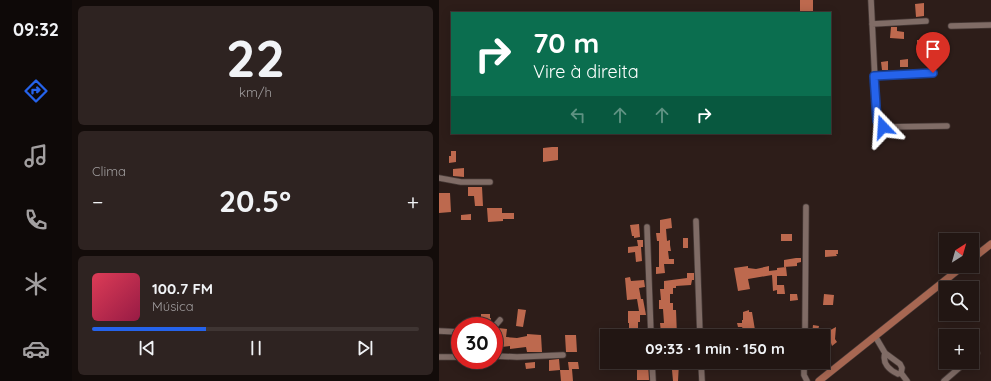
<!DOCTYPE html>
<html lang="pt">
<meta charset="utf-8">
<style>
:root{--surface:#221613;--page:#2e2321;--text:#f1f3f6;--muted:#a29fa0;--line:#3f3533;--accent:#2563eb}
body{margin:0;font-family:Quicksand,sans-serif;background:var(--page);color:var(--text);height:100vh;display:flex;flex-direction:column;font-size:15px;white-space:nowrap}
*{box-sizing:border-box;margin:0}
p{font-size:13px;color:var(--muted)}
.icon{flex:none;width:22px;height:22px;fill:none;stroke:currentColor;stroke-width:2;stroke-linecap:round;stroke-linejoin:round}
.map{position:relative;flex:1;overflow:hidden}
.panel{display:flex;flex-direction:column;gap:6px;padding:6px;background:#130c0a;width:367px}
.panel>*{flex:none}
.top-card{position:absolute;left:12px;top:12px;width:380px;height:122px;border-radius:0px;box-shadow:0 2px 10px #0003,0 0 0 1px var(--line);background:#0b6e4f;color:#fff;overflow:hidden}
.needle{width:26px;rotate:37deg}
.tools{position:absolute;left:500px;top:233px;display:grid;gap:8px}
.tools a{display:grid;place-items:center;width:40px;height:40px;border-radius:0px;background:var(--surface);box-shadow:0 2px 10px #0003,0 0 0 1px var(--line);font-size:20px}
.speed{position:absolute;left:12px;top:317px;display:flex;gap:8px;font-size:20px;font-weight:700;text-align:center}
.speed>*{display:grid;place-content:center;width:52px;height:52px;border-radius:50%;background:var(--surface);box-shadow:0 2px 10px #0003,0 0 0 1px var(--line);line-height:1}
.speed .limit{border:6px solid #d22;background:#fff;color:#111}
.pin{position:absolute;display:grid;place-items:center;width:34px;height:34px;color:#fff;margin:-41px -17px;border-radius:50% 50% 50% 0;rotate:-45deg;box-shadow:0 0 4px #0007}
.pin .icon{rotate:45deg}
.me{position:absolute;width:44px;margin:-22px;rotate:340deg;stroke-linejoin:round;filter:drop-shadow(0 0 3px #0008)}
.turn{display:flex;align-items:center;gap:14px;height:84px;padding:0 16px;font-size:18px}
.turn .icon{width:52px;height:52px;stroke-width:2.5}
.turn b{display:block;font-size:28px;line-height:34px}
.lanes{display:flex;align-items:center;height:38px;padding:0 16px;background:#0003;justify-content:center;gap:20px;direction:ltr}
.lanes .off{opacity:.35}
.big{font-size:30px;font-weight:800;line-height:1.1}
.panel .card{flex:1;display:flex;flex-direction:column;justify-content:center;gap:6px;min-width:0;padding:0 14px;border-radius:6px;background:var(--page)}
.panel .dial{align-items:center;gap:0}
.dial b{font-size:52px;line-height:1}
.song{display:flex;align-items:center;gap:12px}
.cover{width:48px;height:48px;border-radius:6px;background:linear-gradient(135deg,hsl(350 70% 55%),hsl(340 70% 35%))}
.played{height:4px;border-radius:2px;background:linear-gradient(90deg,var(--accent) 35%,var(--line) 35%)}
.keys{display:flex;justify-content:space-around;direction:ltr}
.heat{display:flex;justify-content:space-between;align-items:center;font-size:22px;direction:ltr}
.trip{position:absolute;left:161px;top:329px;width:230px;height:40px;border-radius:0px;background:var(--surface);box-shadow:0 2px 10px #0003,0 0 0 1px var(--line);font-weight:800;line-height:40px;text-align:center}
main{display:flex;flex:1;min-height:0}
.menu{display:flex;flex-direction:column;width:72px;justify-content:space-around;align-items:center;background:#0e0908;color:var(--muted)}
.menu .icon{width:28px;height:28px}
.menu .on{color:var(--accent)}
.menu b{font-size:18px;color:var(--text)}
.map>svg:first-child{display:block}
.building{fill:#bd694e}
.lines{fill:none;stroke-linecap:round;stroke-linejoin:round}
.minor-casing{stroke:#473a37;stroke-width:7}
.major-casing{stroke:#473a37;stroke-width:8}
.minor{stroke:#806c66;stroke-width:5.5}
.major{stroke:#a76752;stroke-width:7}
.route-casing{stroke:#184099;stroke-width:10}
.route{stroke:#2563eb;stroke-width:7}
</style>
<main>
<nav class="menu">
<b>09:32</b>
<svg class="icon on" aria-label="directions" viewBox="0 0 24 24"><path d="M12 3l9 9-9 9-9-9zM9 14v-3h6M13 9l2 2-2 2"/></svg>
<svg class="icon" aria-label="music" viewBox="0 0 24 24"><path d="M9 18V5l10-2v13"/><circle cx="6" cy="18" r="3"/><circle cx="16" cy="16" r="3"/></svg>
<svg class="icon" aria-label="phone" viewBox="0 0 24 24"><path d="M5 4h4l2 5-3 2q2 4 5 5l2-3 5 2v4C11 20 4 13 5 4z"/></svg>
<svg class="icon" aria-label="climate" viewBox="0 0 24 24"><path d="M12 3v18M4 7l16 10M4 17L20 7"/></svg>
<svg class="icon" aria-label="car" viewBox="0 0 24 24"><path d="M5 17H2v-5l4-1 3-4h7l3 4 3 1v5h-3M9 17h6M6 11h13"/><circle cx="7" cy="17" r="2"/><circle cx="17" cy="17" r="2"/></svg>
</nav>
<section class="panel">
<div class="card dial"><b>22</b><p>km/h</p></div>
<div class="card"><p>Clima</p>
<div class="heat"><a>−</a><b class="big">20.5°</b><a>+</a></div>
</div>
<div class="card">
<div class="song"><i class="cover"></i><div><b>100.7 FM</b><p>Música</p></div></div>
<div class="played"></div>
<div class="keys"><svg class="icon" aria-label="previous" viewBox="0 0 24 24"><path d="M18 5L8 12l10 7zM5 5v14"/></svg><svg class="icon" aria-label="pause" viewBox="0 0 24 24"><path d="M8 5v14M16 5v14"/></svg><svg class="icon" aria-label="next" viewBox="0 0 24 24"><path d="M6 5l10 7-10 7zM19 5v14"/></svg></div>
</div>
</section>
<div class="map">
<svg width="552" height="381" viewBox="0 0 552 381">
<rect width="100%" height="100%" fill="#2d1d19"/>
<path class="building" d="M361,0H374V12H361Z
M485,3V16L477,17L476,4Z
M452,27H458V31L465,32V39L451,38Z
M478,40H487V47H478Z
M469,59V67H461V60Z
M449,61V70H443L442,62Z
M113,147H119V160L104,162V148Z
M12,151H17V162L10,163V156H12Z
M25,168V177L14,176V169Z
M29,187H43L44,206H36L35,196H29Z
M0,193H11L12,212L0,213Z
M48,208H63V213H75V219H64V221L49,222Z
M32,214V220H22V215Z
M232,218L233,228L227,229L228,241L231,240V245L232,251H229L230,259H235V264H225L226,273L217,274V267H220V241H218L217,233H221V220Z
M200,224L201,237L195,238V236H193L191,225Z
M342,234H353V241H342Z
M244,238H249V248H244Z
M198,240H204V247H202L203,261L197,262L196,252L189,253V247L199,246Z
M386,250H399V254H397L398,256L386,257Z
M357,258H362V262L358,263V266L345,267V260Z
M309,266V268L317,269L330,266V271L338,270V268L347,267L348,276H338V285H345L346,294H338V290L334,291L333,275L309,279L311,289L299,291L295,268Z
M248,273H255V280H253L252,285L237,286V288H234V294H231V303H234V310H237L238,336H230V333H222L221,323H225L224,309H220V300H222L221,289H225V281L248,278Z
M191,277L192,281L205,280L206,287L200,288L202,299H204L207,315H201V322H199V334H194V331L190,330V323H189V311H200L198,299L188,300L186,278Z
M351,294H358L359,300L351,301Z
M385,294L395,295L394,305H384Z
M79,309L87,310L84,327L77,326Z
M310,310V312H313L316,330L305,331L303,327H299L298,323H303V320H304V312Z
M42,314H51V318H52L51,326H42Z
M374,325L380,326L378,336L373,335Z
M397,327L396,339L398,342L393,346L392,343L384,350V334Z
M59,328L68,329L67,337L78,338L88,336V334L102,335L103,352H88L87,347L71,349V346L63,347V342L55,343V338H57L58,330Z
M126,335H137L138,352H127Z
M120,359L121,370L110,371V360Z
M96,362V368L87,369L86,363Z
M129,362H139L140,369H133L134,381H122L121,370H130Z
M209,362L210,380H198V363Z
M240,363L239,381H234L233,370H229V364Z"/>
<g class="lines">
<defs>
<path id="minor" d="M432,0L438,121L440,125L444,127L508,126
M433,24L487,21
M512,26L552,25
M435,76L494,73
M0,178L22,182H51
M257,221L261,336
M208,227L212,336
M55,327L61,320
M0,331L21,332
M366,336L367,207
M436,336L446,353L461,364L463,368L462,373L468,381
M446,353C443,363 450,370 459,374L462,373
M55,356L78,357L124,355
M0,357H21
M533,357L538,353
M213,362L214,381
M262,362L263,381
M365,362V375L368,381
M505,381L527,362"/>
<path id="major" d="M533,259L552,244
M380,381L524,266"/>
</defs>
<use href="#minor" class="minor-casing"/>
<use href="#major" class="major-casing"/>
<use href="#minor" class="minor"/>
<use href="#major" class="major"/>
</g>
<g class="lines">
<defs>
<path id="route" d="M444,127L440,125L438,121L435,76L494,73"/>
</defs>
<use href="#route" class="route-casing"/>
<use href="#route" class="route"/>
</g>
</svg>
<div class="tools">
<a><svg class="needle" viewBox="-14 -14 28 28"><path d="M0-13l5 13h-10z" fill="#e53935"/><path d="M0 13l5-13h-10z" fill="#a29fa0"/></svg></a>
<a><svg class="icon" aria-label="search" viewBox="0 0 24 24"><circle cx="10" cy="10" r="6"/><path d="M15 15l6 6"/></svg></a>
<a>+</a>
</div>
<div class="speed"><div class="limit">30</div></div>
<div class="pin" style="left:494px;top:73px;background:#d93025"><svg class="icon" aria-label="arrive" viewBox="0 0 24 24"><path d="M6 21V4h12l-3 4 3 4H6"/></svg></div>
<svg class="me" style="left:444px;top:127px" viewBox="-20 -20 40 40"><path d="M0-17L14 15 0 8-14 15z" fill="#2563eb" stroke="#fff" stroke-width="4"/></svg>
<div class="trip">09:33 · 1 min · 150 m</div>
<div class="top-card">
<div class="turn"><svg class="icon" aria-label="right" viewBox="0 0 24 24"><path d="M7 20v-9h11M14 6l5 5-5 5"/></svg><div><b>70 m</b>Vire à direita</div></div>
<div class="lanes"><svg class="icon off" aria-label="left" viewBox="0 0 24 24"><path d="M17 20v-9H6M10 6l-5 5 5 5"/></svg><svg class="icon off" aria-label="ahead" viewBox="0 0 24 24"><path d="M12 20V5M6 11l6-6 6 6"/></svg><svg class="icon off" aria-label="ahead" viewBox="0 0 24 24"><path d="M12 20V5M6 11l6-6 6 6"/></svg><svg class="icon" aria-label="right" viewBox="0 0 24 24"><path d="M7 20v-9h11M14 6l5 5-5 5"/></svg></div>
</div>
</div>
</main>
